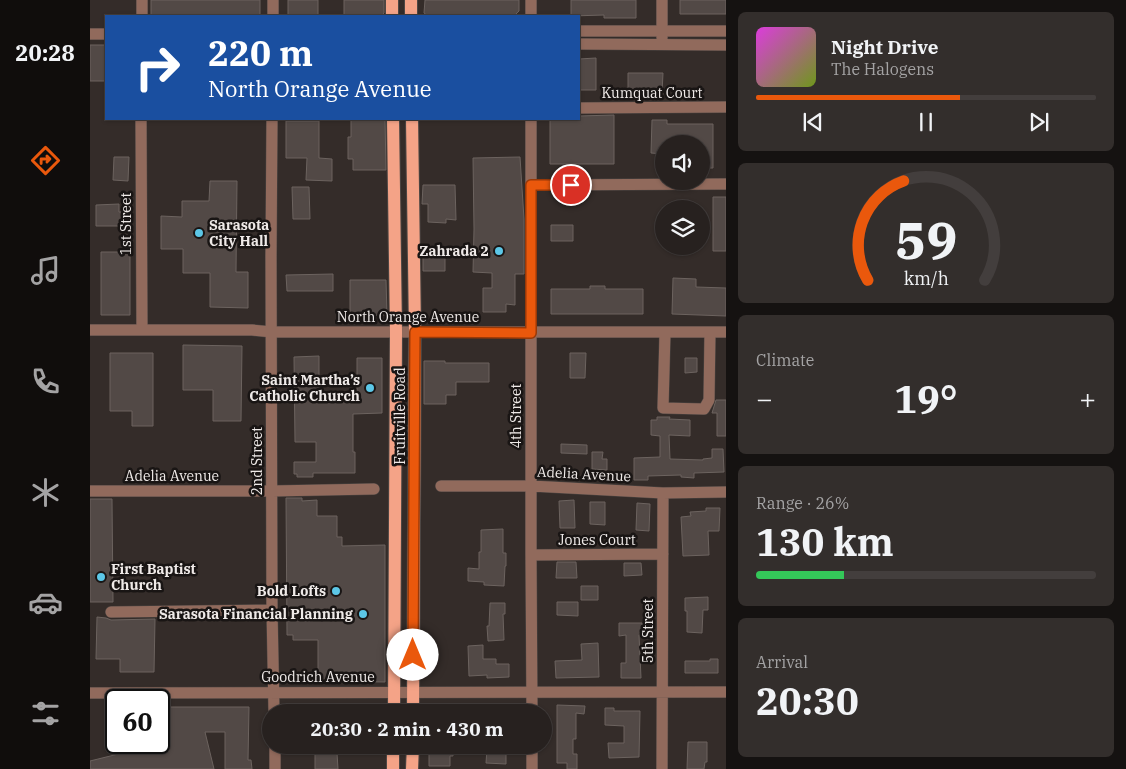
<!DOCTYPE html>
<meta charset="utf-8">
<style>
:root{--surface:#27211f;--page:#332e2c;--text:#f1f3f6;--muted:#a4a3a4;--line:#433e3d;--accent:#ea580c}
body{margin:0;font-family:"IBM Plex Serif",serif;background:var(--page);color:var(--text);height:100vh;display:flex;flex-direction:column;font-size:19px;white-space:nowrap}
*{box-sizing:border-box;margin:0}
p{font-size:16px;color:var(--muted)}
.icon{flex:none;width:28px;height:28px;fill:none;stroke:currentColor;stroke-width:2;stroke-linecap:round;stroke-linejoin:round}
.map{position:relative;flex:1;overflow:hidden}
.details{display:flex;flex-direction:column;gap:12px;padding:12px;background:#151211;width:400px}
.details>*{flex:none}
.top-card{position:absolute;left:15px;top:15px;width:475px;height:105px;border-radius:0px;box-shadow:0 1px 4px #0004,0 0 0 1px var(--line);background:#1a4fa0;color:#fff;overflow:hidden}
.buttons{position:absolute;left:565px;top:135px;display:grid;gap:10px}
.buttons a{display:grid;place-items:center;width:55px;height:55px;border-radius:50%;background:var(--surface);box-shadow:0 1px 4px #0004,0 0 0 1px var(--line);font-size:25px}
.speed{position:absolute;left:15px;top:689px;display:flex;gap:10px;font-size:25px;font-weight:700;text-align:center}
.speed>*{display:grid;place-content:center;width:65px;height:65px;border-radius:50%;background:var(--surface);box-shadow:0 1px 4px #0004,0 0 0 1px var(--line);line-height:1}
.speed .limit{border:2px solid #111;border-radius:8px;background:#fff;color:#111}
.pin{position:absolute;display:grid;place-items:center;width:42px;height:42px;color:#fff;margin:-21px;border:2px solid #fff;border-radius:50%;box-shadow:0 1px 5px #0007}
.me{position:absolute;width:55px;margin:-28px;rotate:0deg;stroke-linejoin:round;filter:drop-shadow(0 0 4px #0008)}
.turn{display:flex;align-items:center;gap:18px;height:105px;padding:0 20px;font-size:22px}
.turn .icon{width:65px;height:65px;stroke-width:2.5}
.turn b{display:block;font-size:35px;line-height:42px}
.big{font-size:38px;font-weight:700;line-height:1.1}
.details .widget{flex:1;display:flex;flex-direction:column;justify-content:center;gap:8px;min-width:0;padding:0 18px;border-radius:8px;background:var(--page)}
.details .dial{align-items:center;gap:0}
.dial svg{height:130px;overflow:visible;fill:none;stroke:var(--line);stroke-width:7;stroke-linecap:round;text-anchor:middle}
.dial text{fill:var(--text);stroke:none}
.song{display:flex;align-items:center;gap:15px}
.cover{width:60px;height:60px;border-radius:8px;background:linear-gradient(135deg,hsl(300 70% 55%),hsl(80 70% 35%))}
.played{height:5px;border-radius:2px;background:linear-gradient(90deg,var(--accent) 60%,var(--line) 60%)}
.keys{display:flex;justify-content:space-around;direction:ltr}
.heat{display:flex;justify-content:space-between;align-items:center;font-size:28px;direction:ltr}
.charge{height:8px;border-radius:4px;background:linear-gradient(90deg,#34c759 26%,var(--line) 0)}
.trip{position:absolute;left:172px;top:704px;width:290px;height:50px;border-radius:25px;background:var(--surface);box-shadow:0 1px 4px #0004,0 0 0 1px var(--line);font-weight:700;line-height:50px;text-align:center}
main{display:flex;flex:1;min-height:0}
.tab-bar{display:flex;flex-direction:column;width:90px;justify-content:space-around;align-items:center;background:#100d0c;color:var(--muted)}
.tab-bar .icon{width:35px;height:35px}
.tab-bar .selected{color:var(--accent)}
.tab-bar b{font-size:22px;color:var(--text)}
.map>svg:first-child{display:block}
.building{fill:#524946;stroke:#6c635f}
.lines{fill:none;stroke-linecap:round;stroke-linejoin:round}
.minor-casing{stroke:#4e4744;stroke-width:12}
.major-casing{stroke:#4e4744;stroke-width:14}
.minor{stroke:#916a5c;stroke-width:11}
.major{stroke:#f4a387;stroke-width:12}
.route-casing{stroke:#983908;stroke-width:12}
.route{stroke:#ea580c;stroke-width:9}
.poi-dot{fill:#5cc7e7;stroke:#191514;stroke-width:2}
.labels{text-anchor:middle;dominant-baseline:central;stroke-width:5;stroke-linejoin:round;paint-order:stroke}
.street-label{font-size:14px;fill:#efeae8;stroke:#191514}
.poi-label{font-size:14px;font-weight:bold;fill:#efeae8;stroke:#191514;text-anchor:end}
</style>
<main>
<nav class="tab-bar">
<b>20:28</b>
<svg class="icon selected" aria-label="directions" viewBox="0 0 24 24"><path d="M12 3l9 9-9 9-9-9zM9 14v-3h6M13 9l2 2-2 2"/></svg>
<svg class="icon" aria-label="music" viewBox="0 0 24 24"><path d="M9 18V5l10-2v13"/><circle cx="6" cy="18" r="3"/><circle cx="16" cy="16" r="3"/></svg>
<svg class="icon" aria-label="phone" viewBox="0 0 24 24"><path d="M5 4h4l2 5-3 2q2 4 5 5l2-3 5 2v4C11 20 4 13 5 4z"/></svg>
<svg class="icon" aria-label="climate" viewBox="0 0 24 24"><path d="M12 3v18M4 7l16 10M4 17L20 7"/></svg>
<svg class="icon" aria-label="car" viewBox="0 0 24 24"><path d="M5 17H2v-5l4-1 3-4h7l3 4 3 1v5h-3M9 17h6M6 11h13"/><circle cx="7" cy="17" r="2"/><circle cx="17" cy="17" r="2"/></svg>
<svg class="icon" aria-label="filters" viewBox="0 0 24 24"><path d="M4 7h16M4 17h16"/><circle cx="9" cy="7" r="2"/><circle cx="15" cy="17" r="2"/></svg>
</nav>
<div class="map">
<svg width="636" height="769" viewBox="0 0 636 769">
<rect width="100%" height="100%" fill="#342c29"/>
<path class="building" d="M61,0H170V16H61Z
M198,0H228V16H198Z
M254,0H294V13L291,16H254Z
M335,0H429V11L424,16H338L334,13Z
M481,0H546V18H514V15L481,16Z
M590,0H636V14H590Z
M0,45H16V81H0Z
M506,58V90H489V59Z
M538,73H573L572,93L538,92Z
M489,116L524,115V164H460V119H489Z
M261,119H295L296,170H263V159H258V137H261Z
M562,120H577V124H623V168H611V144H574V154L561,153Z
M196,121H229V158L242,159V181L216,180L217,158H196Z
M24,157H39L38,181L23,180Z
M430,157L434,219V274H425V305L416,304V312H393V288H402V273L383,272L384,229L383,158Z
M120,181H147L146,272H158V308L120,307V273H93V249H71V216L92,217V201H119Z
M333,185H365L366,220L356,219V223L338,222V204H332Z
M202,187H219L220,219H203Z
M623,197H636V251H623Z
M29,204V212H38V226H6V205Z
M461,225H483V241H461Z
M355,248V271H333V249Z
M11,252H40V315H11Z
M243,274V291H197L196,275Z
M583,278L606,279V287L636,288V316L582,314Z
M260,280H296L297,315L260,316Z
M500,286H515V289H553V314H461V289H500Z
M93,345L152,346L151,421H123V390H93Z
M20,353H63V426H42V411H20Z
M480,353H496L495,378H480Z
M229,356V399H267V358H292V413L263,414V452H265V473H223V477H207V474H204V462H226V442H205L204,357Z
M595,358H607V372L595,373Z
M334,361H355V363H399V382H366V395H356V404H334Z
M626,400H636V436H627V413H622Z
M567,417H580L579,419L600,420V436L579,435L580,459L613,460V459L622,458V449H633L634,472L604,473V478L591,477V475L558,476V480H544V458L570,457V436L561,435V420H567Z
M471,444L497,445V454L471,453Z
M502,452H513L512,459H517V470L502,469Z
M196,498H212V501L227,500V516H247V537H252V546L295,545V682L228,681V640H203V635H197Z
M0,499H22L23,602H0Z
M484,500L485,528H470L469,501Z
M500,502H515V525L500,524Z
M547,503L560,504L559,531L546,530Z
M616,508H630L629,531H618L619,555L593,556L591,517L601,516L600,512L616,511Z
M413,529V553H416V566H415L414,586L394,585V582L378,581V568L389,569V552H391V530Z
M467,562H486L487,578H466Z
M534,563H551L552,575L534,576Z
M491,586H508V600H491Z
M618,597V610H613L612,633L597,632V611H595V598Z
M467,602H488V616L467,615Z
M400,603H415V614H413L414,640L398,641L397,626H399Z
M7,617L16,618L21,620L65,619L64,672H30V659H6Z
M529,623H552L553,635H549L551,678H531V663H536V635L529,636Z
M508,643L509,677L466,678L465,661L492,660L491,644Z
M393,645V659H406V664H419V677L397,678V675L379,676L378,646Z
M620,659H628V673H595V661H620Z
M196,704H217V712H196Z
M467,705L495,706L494,714L486,713V739H483V754H487V769H477V763H467Z
M69,707H159L158,760H161L162,769H135V732H115L124,769H0V761L69,744Z
M515,708H524V711H550L549,757L519,758L518,743H534V726L515,725Z
M598,742H617V762H615L614,769H597Z
M225,745H275V753H247L248,769H225Z
M351,745H363V756H360V766H339V747H351Z
M397,749H416V764L396,763Z"/>
<g class="lines">
<defs>
<path id="minor" d="M52,0V16
M572,0V38
M183,16V0
M441,16V0
M489,31H636
M0,34H16
M489,44L636,45
M489,108L636,107
M51,119L52,329
M182,119L181,257L182,610L184,712
M441,119V555L442,712
M441,185L636,184
M0,330H162L182,332H636
M575,333L573,408L614,409L619,400L620,332
M351,486H441L573,493L636,492
M0,491H182L284,489
M441,555L573,554
M21,612L182,610
M0,693L636,692
M185,745V769
M442,745V769
M572,769L573,493"/>
<path id="major" d="M302,16V0
M321,16V0
M303,119L306,332L304,712
M322,119L325,332L323,712
M303,769V745
M322,769L323,745"/>
</defs>
<use href="#minor" class="minor-casing"/>
<use href="#major" class="major-casing"/>
<use href="#minor" class="minor"/>
<use href="#major" class="major"/>
</g>
<g class="lines">
<defs>
<path id="route" d="M323,655L325,332L441,333V185H481"/>
</defs>
<use href="#route" class="route-casing"/>
<use href="#route" class="route"/>
</g>
<g class="poi-dot">
<circle cx="109" cy="233" r="5"/>
<circle cx="409" cy="251" r="5"/>
<circle cx="280" cy="388" r="5"/>
<circle cx="11" cy="577" r="5"/>
<circle cx="246" cy="591" r="5"/>
<circle cx="273" cy="614" r="5"/>
</g>
<g class="labels">
<g class="street-label">
<text x="562" y="93">Kumquat Court</text>
<text transform="translate(36 224) rotate(-90)">1st Street</text>
<text x="318" y="317">North Orange Avenue</text>
<text transform="translate(310 416) rotate(-90)">Fruitville Road</text>
<text transform="translate(426 416) rotate(-90)">4th Street</text>
<text transform="translate(167 461) rotate(-90)">2nd Street</text>
<text transform="translate(494 474) rotate(3)">Adelia Avenue</text>
<text x="82" y="476">Adelia Avenue</text>
<text x="507" y="540">Jones Court</text>
<text transform="translate(558 631) rotate(-90)">5th Street</text>
<text x="228" y="677">Goodrich Avenue</text>
</g>
<g class="poi-label">
<text x="119" y="225" text-anchor="start">Sarasota<tspan x="119" dy="16">City Hall</tspan></text>
<text x="399" y="251">Zahrada 2</text>
<text x="270" y="380">Saint Martha’s<tspan x="270" dy="16">Catholic Church</tspan></text>
<text x="21" y="569" text-anchor="start">First Baptist<tspan x="21" dy="16">Church</tspan></text>
<text x="236" y="591">Bold Lofts</text>
<text x="263" y="614">Sarasota Financial Planning</text>
</g>
</g>
</svg>
<div class="buttons">
<a><svg class="icon" aria-label="sound" viewBox="0 0 24 24"><path d="M4 9h4l5-4v14l-5-4H4zM17 9q2 3 0 6"/></svg></a>
<a><svg class="icon" aria-label="layers" viewBox="0 0 24 24"><path d="M12 4l9 5-9 5-9-5zM3 14l9 5 9-5"/></svg></a>
</div>
<div class="speed"><div class="limit">60</div></div>
<div class="pin" style="left:481px;top:185px;background:#d93025"><svg class="icon" aria-label="arrive" viewBox="0 0 24 24"><path d="M6 21V4h12l-3 4 3 4H6"/></svg></div>
<svg class="me" style="left:323px;top:655px" viewBox="-20 -20 40 40"><circle r="19" fill="#fff"/><path d="M0-13L10 11 0 6-10 11z" fill="#ea580c"/></svg>
<div class="trip">20:30 · 2 min · 430 m</div>
<div class="top-card">
<div class="turn"><svg class="icon" aria-label="right" viewBox="0 0 24 24"><path d="M7 20v-9h11M14 6l5 5-5 5"/></svg><div><b>220 m</b>North Orange Avenue</div></div>
</div>
</div>
<section class="details">
<div class="widget">
<div class="song"><i class="cover"></i><div><b>Night Drive</b><p>The Halogens</p></div></div>
<div class="played"></div>
<div class="keys"><svg class="icon" aria-label="previous" viewBox="0 0 24 24"><path d="M18 5L8 12l10 7zM5 5v14"/></svg><svg class="icon" aria-label="pause" viewBox="0 0 24 24"><path d="M8 5v14M16 5v14"/></svg><svg class="icon" aria-label="next" viewBox="0 0 24 24"><path d="M6 5l10 7-10 7zM19 5v14"/></svg></div>
</div>
<div class="widget dial"><svg viewBox="0 0 100 80">
<path d="M14 69A42 42 0 1 1 86 69"/>
<path d="M14 69A42 42 0 0 1 36 8" stroke="#ea580c"/>
<text x="50" y="56" font-size="32" font-weight="700">59</text>
<text x="50" y="72" font-size="11">km/h</text>
</svg></div>
<div class="widget"><p>Climate</p>
<div class="heat"><a>−</a><b class="big">19°</b><a>+</a></div>
</div>
<div class="widget"><p>Range · 26%</p><b class="big">130 km</b><div class="charge"></div></div>
<div class="widget"><p>Arrival</p><b class="big">20:30</b></div>
</section>
</main>
